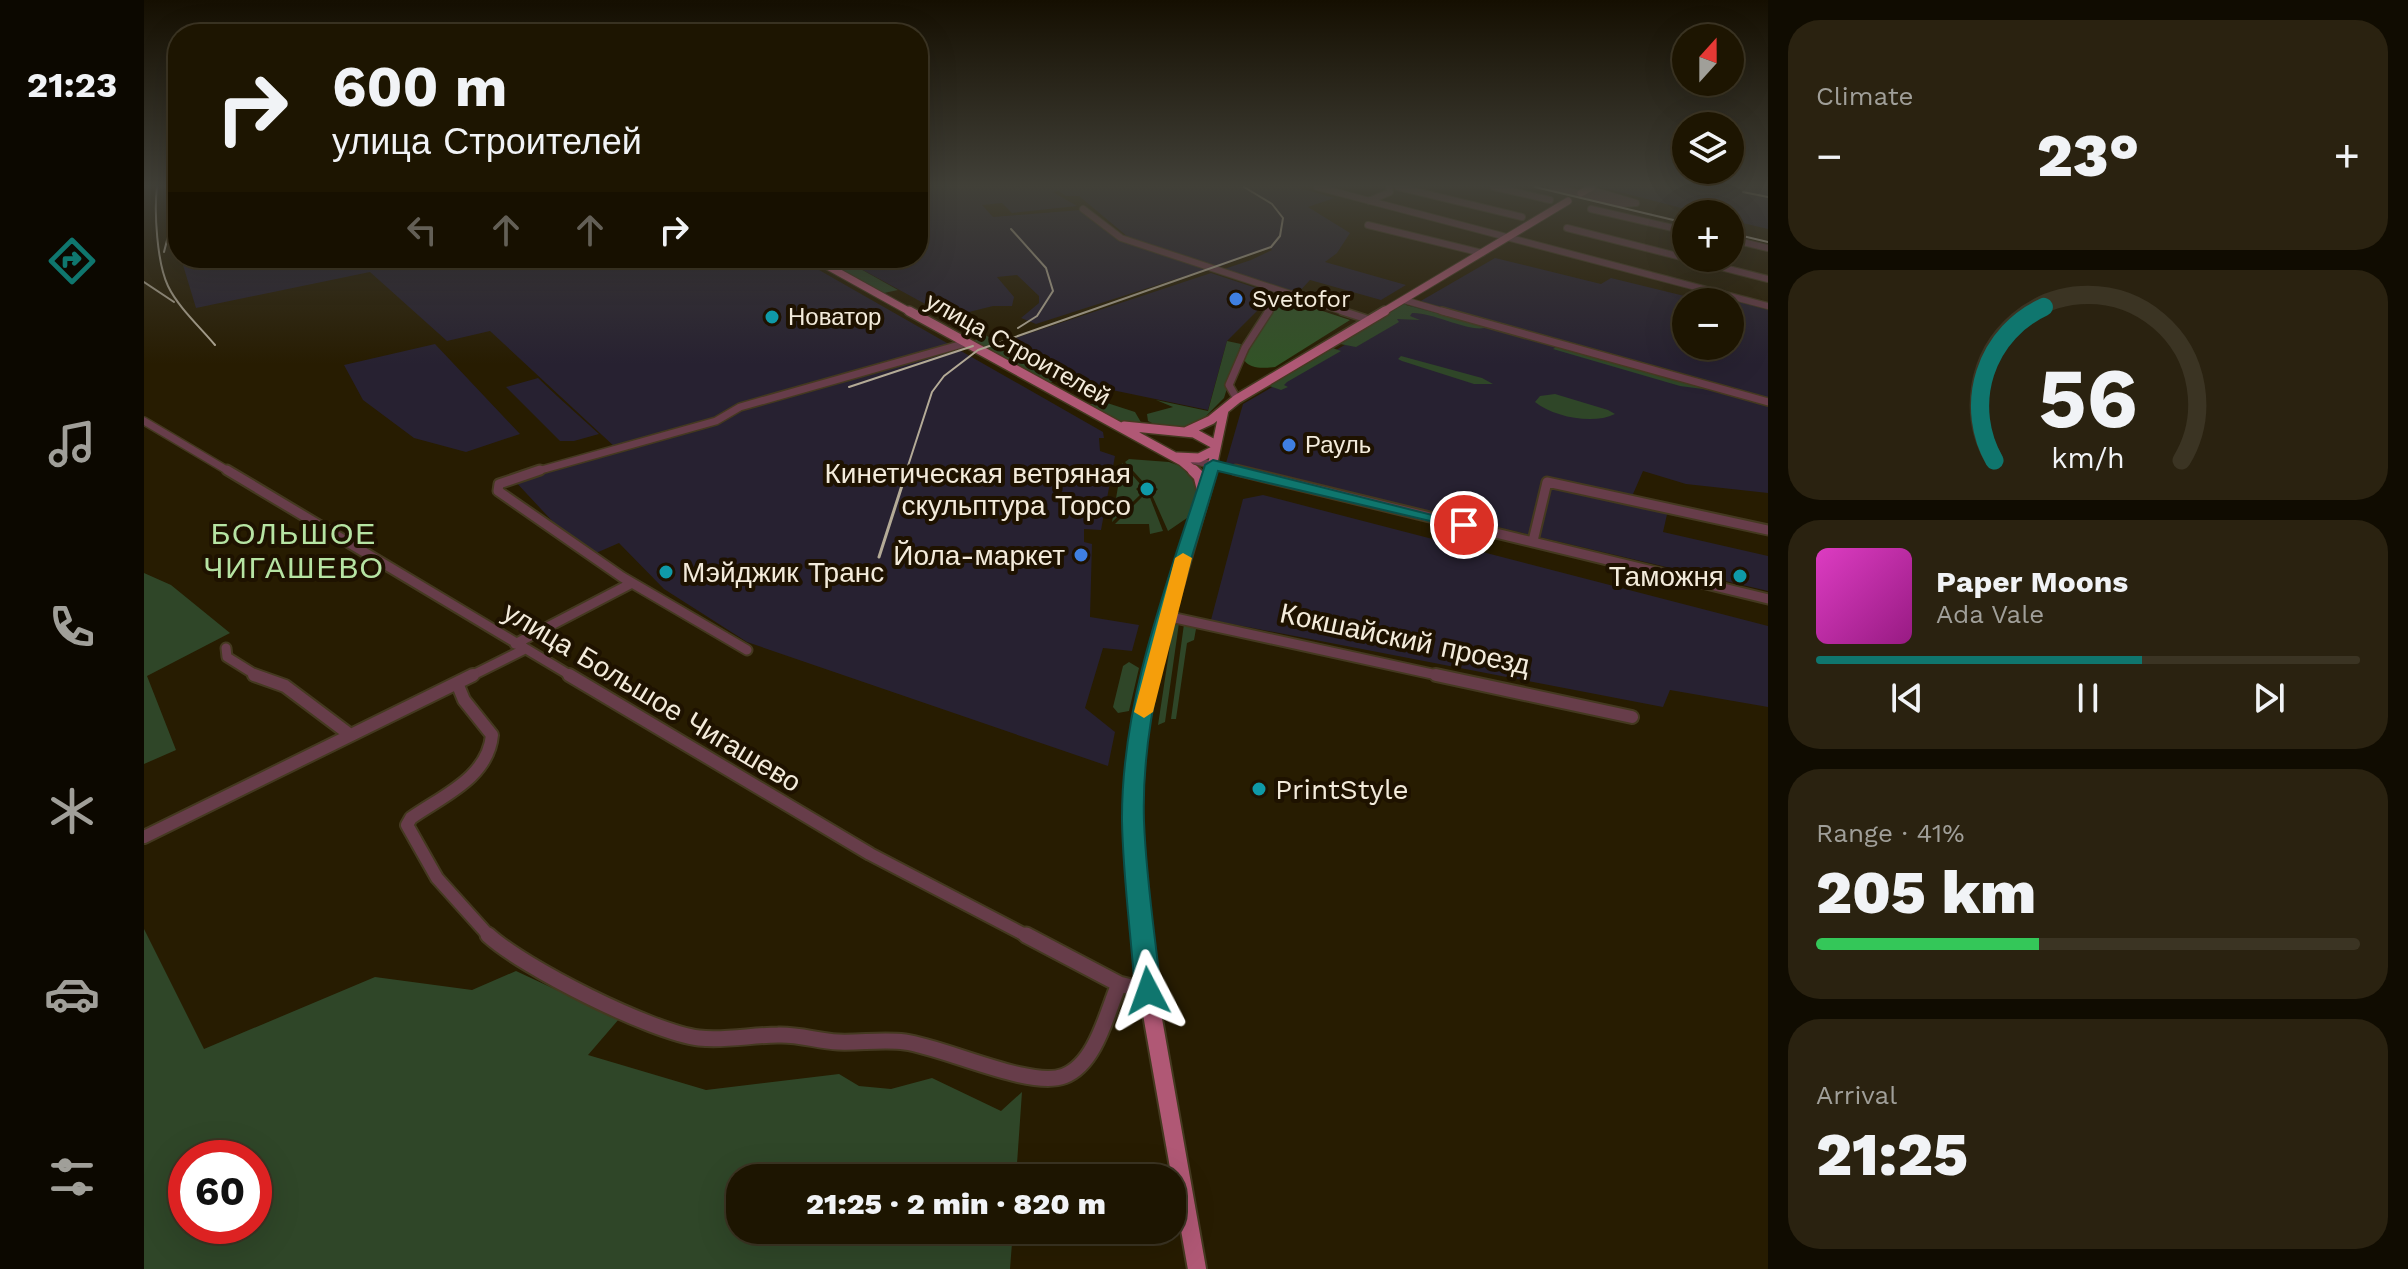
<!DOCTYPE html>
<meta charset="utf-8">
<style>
:root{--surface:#1d1501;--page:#2a2210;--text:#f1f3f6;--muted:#a09f99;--line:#3b3423;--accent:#0f766e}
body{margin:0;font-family:"Work Sans",sans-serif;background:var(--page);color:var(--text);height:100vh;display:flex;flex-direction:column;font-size:30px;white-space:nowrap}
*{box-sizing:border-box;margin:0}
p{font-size:26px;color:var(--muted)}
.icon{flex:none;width:44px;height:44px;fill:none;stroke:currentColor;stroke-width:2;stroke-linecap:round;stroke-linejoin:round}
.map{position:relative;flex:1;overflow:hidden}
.side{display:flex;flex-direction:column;gap:20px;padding:20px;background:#100c01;width:640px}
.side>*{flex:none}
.guide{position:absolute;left:24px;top:24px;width:760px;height:244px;border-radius:32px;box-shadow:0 8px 32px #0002,0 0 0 2px var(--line);background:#1d1501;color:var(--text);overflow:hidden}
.needle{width:52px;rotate:21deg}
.fabs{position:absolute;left:1528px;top:24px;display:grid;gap:16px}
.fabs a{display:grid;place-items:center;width:72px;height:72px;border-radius:50%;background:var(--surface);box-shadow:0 8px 32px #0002,0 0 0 2px var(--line);font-size:40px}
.speed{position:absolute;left:24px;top:1140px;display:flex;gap:16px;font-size:40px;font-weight:700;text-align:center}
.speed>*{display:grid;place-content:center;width:104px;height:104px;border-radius:50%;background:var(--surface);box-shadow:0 8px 32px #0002,0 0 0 2px var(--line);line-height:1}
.speed .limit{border:12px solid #d22;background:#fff;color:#111}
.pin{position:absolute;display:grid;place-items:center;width:68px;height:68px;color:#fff;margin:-34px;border:4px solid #fff;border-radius:50%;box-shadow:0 2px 8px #0007}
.me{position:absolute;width:88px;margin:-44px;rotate:356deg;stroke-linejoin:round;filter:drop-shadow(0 0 6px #0008)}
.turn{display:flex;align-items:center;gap:28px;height:168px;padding:0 32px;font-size:36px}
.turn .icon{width:104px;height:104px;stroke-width:2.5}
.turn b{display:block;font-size:56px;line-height:68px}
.lanes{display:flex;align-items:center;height:76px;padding:0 32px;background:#0003;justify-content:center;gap:40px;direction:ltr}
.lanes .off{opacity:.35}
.big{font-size:60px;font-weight:800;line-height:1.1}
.side .card{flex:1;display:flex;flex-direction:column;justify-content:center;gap:12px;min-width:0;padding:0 28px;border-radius:32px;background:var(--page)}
.side .dial{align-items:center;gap:0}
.dial svg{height:208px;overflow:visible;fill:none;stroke:var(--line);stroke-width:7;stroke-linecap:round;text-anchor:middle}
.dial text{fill:var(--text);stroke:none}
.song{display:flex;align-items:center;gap:24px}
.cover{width:96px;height:96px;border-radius:12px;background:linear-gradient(135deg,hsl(310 70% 55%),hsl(310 70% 35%))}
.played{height:8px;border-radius:4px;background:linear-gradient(90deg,var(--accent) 60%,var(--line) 60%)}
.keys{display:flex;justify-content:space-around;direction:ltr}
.heat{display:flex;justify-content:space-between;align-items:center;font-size:44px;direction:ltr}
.charge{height:12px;border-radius:6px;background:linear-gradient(90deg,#34c759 41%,var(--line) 0)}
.trip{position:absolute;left:582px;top:1164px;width:460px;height:80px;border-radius:32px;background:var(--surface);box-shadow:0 8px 32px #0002,0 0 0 2px var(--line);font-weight:800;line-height:80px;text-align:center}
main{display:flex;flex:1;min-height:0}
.tab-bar{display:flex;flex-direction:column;width:144px;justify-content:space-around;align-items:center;background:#0c0800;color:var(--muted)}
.tab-bar .icon{width:56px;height:56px}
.tab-bar .active{color:var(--accent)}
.tab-bar b{font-size:36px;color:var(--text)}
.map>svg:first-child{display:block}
.industrial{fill:#272131}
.green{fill:#2f4628;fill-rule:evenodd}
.forest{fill:#325327}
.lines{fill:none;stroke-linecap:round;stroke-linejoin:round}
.minor-far4-casing{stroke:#443920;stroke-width:8}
.minor-far3-casing{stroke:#443920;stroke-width:10}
.minor-far2-casing{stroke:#443920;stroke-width:13}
.minor-far1-casing{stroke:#443920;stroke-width:16}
.minor-casing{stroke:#443920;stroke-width:19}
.major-far4-casing{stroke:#443920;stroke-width:9}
.major-far3-casing{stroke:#443920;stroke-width:12}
.major-far2-casing{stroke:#443920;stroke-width:15}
.major-far1-casing{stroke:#443920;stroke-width:18}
.major-casing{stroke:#443920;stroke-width:22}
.minor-far4{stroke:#673d4a;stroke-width:6}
.minor-far3{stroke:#673d4a;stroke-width:7}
.minor-far2{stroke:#673d4a;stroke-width:9}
.minor-far1{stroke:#673d4a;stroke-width:12}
.minor{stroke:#673d4a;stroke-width:15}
.major-far4{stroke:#b05875;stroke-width:7}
.major-far3{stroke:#b05875;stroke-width:9}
.major-far2{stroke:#b05875;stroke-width:11}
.major-far1{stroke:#b05875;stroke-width:14}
.major{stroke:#b05875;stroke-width:18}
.rail-far1{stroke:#b4ab97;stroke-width:2}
.rail{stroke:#b4ab97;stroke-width:3}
.route{fill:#0f766e;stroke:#0a4d48;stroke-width:2}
.slow{fill:#f59e0b}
.shop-dot{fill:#3f7fe0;stroke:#1e1200;stroke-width:3}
.culture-dot{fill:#0f9aa8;stroke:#1e1200;stroke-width:3}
.labels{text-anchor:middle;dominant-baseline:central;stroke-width:8;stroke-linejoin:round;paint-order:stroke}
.far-poi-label{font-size:24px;fill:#f3ebdb;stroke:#1e1200;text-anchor:start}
.far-street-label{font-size:24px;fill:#f3ebdb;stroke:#1e1200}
.poi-label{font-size:28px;fill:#f3ebdb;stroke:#1e1200;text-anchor:end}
.street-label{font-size:28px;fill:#f3ebdb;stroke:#1e1200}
.neighbourhood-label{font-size:30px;letter-spacing:2px;fill:#b6e4a3;stroke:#1e1200}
</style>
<main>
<nav class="tab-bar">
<b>21:23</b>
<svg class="icon active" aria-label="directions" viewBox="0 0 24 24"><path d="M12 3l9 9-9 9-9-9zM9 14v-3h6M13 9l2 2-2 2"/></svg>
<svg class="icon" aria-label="music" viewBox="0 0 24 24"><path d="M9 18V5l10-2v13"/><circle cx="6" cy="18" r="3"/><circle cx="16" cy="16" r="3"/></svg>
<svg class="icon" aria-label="phone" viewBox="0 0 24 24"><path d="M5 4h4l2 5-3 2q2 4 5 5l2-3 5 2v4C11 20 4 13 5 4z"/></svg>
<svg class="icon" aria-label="climate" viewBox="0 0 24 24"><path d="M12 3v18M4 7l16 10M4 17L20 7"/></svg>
<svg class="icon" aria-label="car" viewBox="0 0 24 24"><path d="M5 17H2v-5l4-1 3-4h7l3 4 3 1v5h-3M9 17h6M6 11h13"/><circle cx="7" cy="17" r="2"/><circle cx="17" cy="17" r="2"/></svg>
<svg class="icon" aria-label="filters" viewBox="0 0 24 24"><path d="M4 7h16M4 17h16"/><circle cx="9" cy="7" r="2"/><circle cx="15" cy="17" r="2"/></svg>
</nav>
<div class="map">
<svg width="1624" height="1269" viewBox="0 0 1624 1269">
<rect width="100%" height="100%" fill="#271c01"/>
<path class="industrial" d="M774,187H1152L1190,198L1164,207L1206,233L1193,253L1181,262L1262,285L1237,300L1166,280L1154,293L1080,269L1107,260L1128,250L1125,247L1075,267L984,237L935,196H922L915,191L909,192L933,206L868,213L858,203L838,205L849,217L936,210L978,241L1063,269L892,324L877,318L895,303V296L873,275L853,277L870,297L868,306H849L805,317L697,258H774Z
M1457,187H1624V229L1586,220V214H1560Z
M40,258H594L600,262L654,258L959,432L960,438H955L956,451L971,456L957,530L940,529V542L948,544L946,617L995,625L988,651L959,648L941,708L971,732L964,766L603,642L520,589L475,543L452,553L411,524L369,479L472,448L346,331L303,341L226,272L52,308L39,265Z
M1351,258L1457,284L1467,278L1565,302H1542V346H1586V302L1590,298L1624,307V493L1542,484L1499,471L1486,501L1524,510L1519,532L1624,556V591L1082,463L1099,404Z
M1067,273L1130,294L1083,341L1064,410L968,390L958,393L856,343Z
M291,344L376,434L322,452L270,438L219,400L200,365Z
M394,378L413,396L455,434L430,441H416L362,387Z
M1119,495L1624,626V707L1526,690L1519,707L1067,620L1099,499Z"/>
<path class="green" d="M677,258H697L754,290L740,293Z
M1261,303L1262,305L1344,327C1327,334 1290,312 1268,313L1266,316L1276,320L1253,319L1255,322L1212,347L1196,344Z
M841,335L923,377L905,383L828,342Z
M1083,341L1097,344L1080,398L1058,420L1038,427H1016L1004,421L1003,414L1029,407L1012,400L1064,411Z
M1415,345L1574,391L1536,386L1409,349Z
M1186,347L1197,351L1143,382L1140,385L1144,387L1137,390L1125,386Z
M1257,356L1338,378L1349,384H1330L1258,361L1254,359Z
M1411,394L1464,410L1471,414C1449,425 1410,417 1391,402L1396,396Z
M957,401L991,412L998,424H981L944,405Z
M985,459L1025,462L1042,468L1054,490L1043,518L1024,531L1008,495L1014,489L1001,484L981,462Z
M978,463L997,485L992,489L997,494L968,522Z
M1000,495H1005L1019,531L1006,534L1005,524H971Z
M0,573L27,585L86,633L3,676L32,750L0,764Z
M1035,623L1021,722L1014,725L1029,626Z
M1040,624L1052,629L1050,640L1043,643L1032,719H1027Z
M985,662L995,668L985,711L974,713L969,707L979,666Z
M0,929L60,1049L231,977L328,990L372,971L475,1019L444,1055L562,1090L695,1074L715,1086L747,1089L788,1078L857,1111L878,1092L872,1178H596V1230H869L866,1269H0ZM42,1158H110V1226H42Z"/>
<path class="forest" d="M1151,302L1206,320L1131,367C1121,368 1107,370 1100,360C1113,337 1122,304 1151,302Z"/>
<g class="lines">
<defs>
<path id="minor-far4" d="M1173,187L1624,306
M1254,187L1378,217
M1350,187L1406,200
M1409,187L1477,204L1492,203L1444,189
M1225,201L1246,192L1245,187
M939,209L977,238L1204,313
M1447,209L1542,231
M1224,225L1338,253
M1423,228L1624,279
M1586,239L1624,248
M1260,300L1305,313
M1123,313L1138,292"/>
<path id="minor-far3" d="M1198,311L1226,320
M1298,311L1624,402
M1093,399L1085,385L1101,348L1125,311
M0,421L86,472
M1044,459L1100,472
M390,472L572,421L596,407L822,343"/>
<path id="minor-far2" d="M83,470L429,677
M396,470L355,484L354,491L478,577L603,650
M1092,470L1624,599
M1389,541L1403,482L1624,530
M1022,616L1302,677
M371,644L488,583
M82,648L83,657L115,677
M325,677L381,649"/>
<path id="minor-far1" d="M110,675L141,686L205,734
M425,675L726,854L885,937
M1292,675L1488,717
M313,683L320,700L348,735C344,778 298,796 267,818L263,825L293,878L346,937
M0,837L329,675"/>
<path id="minor" d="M344,935C380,968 507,1032 555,1038C581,1041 608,1035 634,1035C654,1034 674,1041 694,1042C716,1043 739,1039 761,1042C800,1047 886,1089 920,1076C952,1064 963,1012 975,984
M882,935L975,984L1004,991"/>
<path id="major-far4" d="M1437,193L1448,187
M669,258L768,313
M1237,313L1424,201"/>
<path id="major-far3" d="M765,311L1038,461L1051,472
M980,426L1050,433L1072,445
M1041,432L1067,420L1093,399L1241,311
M1033,457L1055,458L1071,450
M1067,472L1080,410"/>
<path id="major-far2" d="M1049,470L1055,476L1059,492
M1007,677L1067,470"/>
<path id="major-far1" d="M999,937L989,820L996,728L1007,675"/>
<path id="major" d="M999,935L1004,991L1053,1269"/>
</defs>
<use href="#minor-far4" class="minor-far4-casing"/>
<use href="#minor-far3" class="minor-far3-casing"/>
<use href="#minor-far2" class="minor-far2-casing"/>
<use href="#minor-far1" class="minor-far1-casing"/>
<use href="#minor" class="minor-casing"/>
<use href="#major-far4" class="major-far4-casing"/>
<use href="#major-far3" class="major-far3-casing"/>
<use href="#major-far2" class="major-far2-casing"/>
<use href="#major-far1" class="major-far1-casing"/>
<use href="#major" class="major-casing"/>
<use href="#minor-far4" class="minor-far4"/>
<use href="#minor-far3" class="minor-far3"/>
<use href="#minor-far2" class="minor-far2"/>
<use href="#minor-far1" class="minor-far1"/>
<use href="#minor" class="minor"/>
<use href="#major-far4" class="major-far4"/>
<use href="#major-far3" class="major-far3"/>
<use href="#major-far2" class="major-far2"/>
<use href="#major-far1" class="major-far1"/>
<use href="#major" class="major"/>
<path class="rail-far1" d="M13,187C10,212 13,263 24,286C34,307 56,327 71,345
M1391,187L1542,223
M1599,192L1624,197
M867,229L902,268L909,291L893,316L874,328
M1586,233L1624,242
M20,252L34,197
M0,282L30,302
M705,387L829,346
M762,472L788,392L800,376L834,350L1127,247L1136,236L1139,218L1128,204L1100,187"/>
<path class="rail" d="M735,557L763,470"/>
</g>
<linearGradient id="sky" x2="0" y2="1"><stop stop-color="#150f01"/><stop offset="0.51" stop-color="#414038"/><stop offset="1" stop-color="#414038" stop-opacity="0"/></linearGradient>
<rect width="1624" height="364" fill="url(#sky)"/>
<path class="route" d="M1069,460L1328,525L1320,529L1074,471C1041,583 996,702 1000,821C1002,878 1011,935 1017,991L1013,999L1004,1002L995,999L991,991C987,935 979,877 978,821C977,699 1025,579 1061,465Z"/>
<path class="slow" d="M1039,553L1048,558L1009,712L1000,718L990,712L1031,558Z"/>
<g class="shop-dot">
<circle cx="1092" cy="299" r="8"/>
<circle cx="1145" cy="445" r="8"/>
<circle cx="937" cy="555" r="8"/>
</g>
<g class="culture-dot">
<circle cx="628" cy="317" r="8"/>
<circle cx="1003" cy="489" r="8"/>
<circle cx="522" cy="572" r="8"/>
<circle cx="1596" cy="576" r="8"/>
<circle cx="1115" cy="789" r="8"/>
</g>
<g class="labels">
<g class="far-poi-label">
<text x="1108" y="299">Svetofor</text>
<text x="644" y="317">Новатор</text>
<text x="1161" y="445">Рауль</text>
</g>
<g class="far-street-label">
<text transform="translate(874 349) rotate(29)">улица Строителей</text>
</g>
<g class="poi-label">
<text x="987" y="473">Кинетическая ветряная<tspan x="987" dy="32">скульптура Торсо</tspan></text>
<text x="921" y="555">Йола-маркет</text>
<text x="538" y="572" text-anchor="start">Мэйджик Транс</text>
<text x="1580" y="576">Таможня</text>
<text x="1131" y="789" text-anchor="start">PrintStyle</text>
</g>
<g class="street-label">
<text transform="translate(1261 639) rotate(12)">Кокшайский проезд</text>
<text transform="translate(508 697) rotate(31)">улица Большое Чигашево</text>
</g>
<g class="neighbourhood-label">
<text x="150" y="533">БОЛЬШОЕ<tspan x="150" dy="34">ЧИГАШЕВО</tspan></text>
</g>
</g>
</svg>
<div class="fabs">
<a><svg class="needle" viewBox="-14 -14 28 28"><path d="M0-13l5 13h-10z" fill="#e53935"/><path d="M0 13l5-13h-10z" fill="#a09f99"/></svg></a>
<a><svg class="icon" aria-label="layers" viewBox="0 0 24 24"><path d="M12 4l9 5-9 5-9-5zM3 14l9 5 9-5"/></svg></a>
<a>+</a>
<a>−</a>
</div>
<div class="speed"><div class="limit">60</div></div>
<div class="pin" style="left:1320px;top:525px;background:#d93025"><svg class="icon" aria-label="arrive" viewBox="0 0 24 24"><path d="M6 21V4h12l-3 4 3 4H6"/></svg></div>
<svg class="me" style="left:1004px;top:991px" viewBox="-20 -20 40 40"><path d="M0-17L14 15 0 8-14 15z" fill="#0f766e" stroke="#fff" stroke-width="4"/></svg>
<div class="trip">21:25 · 2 min · 820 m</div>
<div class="guide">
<div class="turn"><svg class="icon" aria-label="right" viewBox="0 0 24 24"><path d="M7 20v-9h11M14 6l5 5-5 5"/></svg><div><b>600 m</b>улица Строителей</div></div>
<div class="lanes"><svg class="icon off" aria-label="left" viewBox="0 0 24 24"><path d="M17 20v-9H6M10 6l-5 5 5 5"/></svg><svg class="icon off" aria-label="ahead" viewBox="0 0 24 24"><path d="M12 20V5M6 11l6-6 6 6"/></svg><svg class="icon off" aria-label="ahead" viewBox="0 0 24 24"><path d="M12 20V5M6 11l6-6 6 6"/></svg><svg class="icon" aria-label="right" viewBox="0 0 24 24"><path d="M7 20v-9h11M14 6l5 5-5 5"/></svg></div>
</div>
</div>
<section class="side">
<div class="card"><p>Climate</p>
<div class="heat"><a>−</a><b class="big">23°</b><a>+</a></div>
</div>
<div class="card dial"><svg viewBox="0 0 100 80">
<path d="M14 69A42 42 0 1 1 86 69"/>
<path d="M14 69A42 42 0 0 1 33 10" stroke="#0f766e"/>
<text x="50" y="56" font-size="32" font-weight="700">56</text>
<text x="50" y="72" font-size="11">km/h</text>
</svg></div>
<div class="card">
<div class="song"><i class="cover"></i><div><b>Paper Moons</b><p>Ada Vale</p></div></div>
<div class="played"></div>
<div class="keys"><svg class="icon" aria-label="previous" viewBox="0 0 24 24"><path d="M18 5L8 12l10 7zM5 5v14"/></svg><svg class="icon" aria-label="pause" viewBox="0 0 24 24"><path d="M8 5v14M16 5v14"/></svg><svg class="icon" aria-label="next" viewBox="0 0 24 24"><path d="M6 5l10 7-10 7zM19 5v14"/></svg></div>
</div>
<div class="card"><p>Range · 41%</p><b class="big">205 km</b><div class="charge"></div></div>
<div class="card"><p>Arrival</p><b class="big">21:25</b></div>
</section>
</main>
